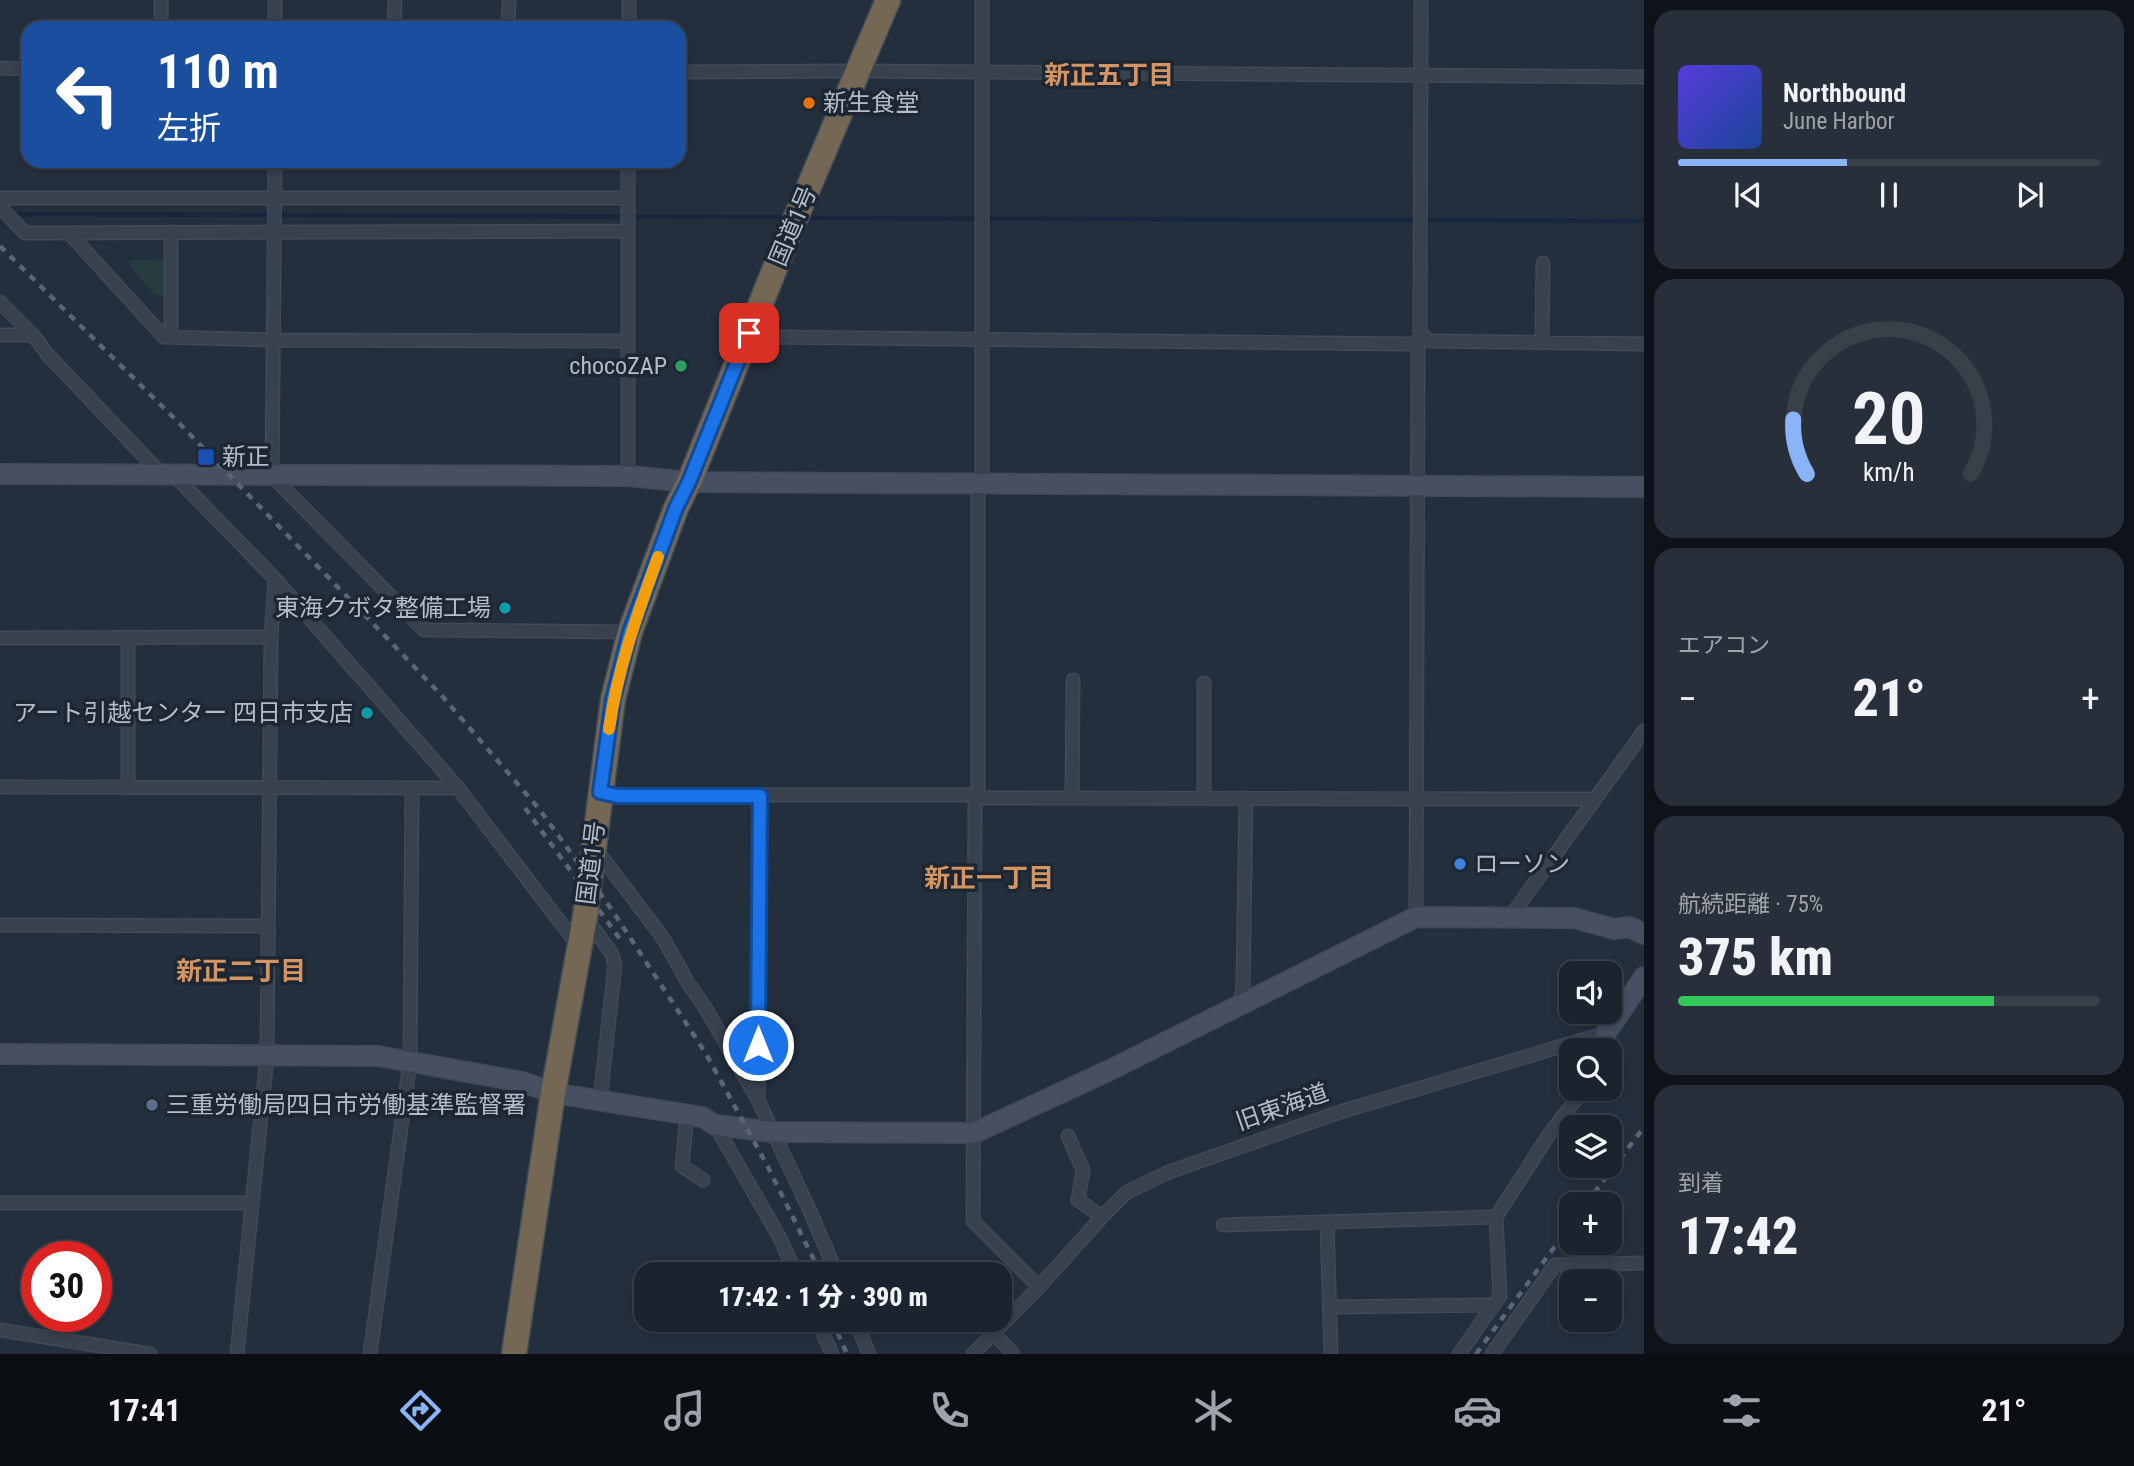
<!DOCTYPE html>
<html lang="ja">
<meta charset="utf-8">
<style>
:root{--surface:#1b232e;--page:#282f3a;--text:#f1f3f6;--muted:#a0a4aa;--line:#39404a;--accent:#8ab4f8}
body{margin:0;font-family:"Roboto Condensed","Noto Sans JP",sans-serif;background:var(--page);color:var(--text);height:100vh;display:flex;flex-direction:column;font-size:26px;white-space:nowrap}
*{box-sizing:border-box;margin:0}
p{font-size:23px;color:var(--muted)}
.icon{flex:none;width:38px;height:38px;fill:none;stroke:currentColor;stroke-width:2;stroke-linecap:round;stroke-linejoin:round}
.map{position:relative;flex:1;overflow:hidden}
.panel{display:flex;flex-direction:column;gap:10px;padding:10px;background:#0f1319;width:490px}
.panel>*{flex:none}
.banner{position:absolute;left:21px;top:21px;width:665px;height:147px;border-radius:21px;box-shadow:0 4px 10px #0003,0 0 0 2px var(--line);background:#1a4fa0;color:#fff;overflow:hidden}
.tools{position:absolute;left:1559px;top:961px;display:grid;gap:14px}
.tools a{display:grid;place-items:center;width:63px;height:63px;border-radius:14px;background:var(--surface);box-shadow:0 4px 10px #0003,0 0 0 2px var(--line);font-size:35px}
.speed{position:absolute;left:21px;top:1241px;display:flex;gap:14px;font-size:35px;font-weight:700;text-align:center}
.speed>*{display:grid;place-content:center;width:91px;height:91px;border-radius:50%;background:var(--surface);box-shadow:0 4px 10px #0003,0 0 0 2px var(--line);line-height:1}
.speed .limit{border:10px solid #d22;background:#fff;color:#111}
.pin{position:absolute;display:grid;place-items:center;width:60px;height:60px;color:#fff;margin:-30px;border-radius:14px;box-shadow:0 4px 10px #0006}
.me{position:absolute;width:77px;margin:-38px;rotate:0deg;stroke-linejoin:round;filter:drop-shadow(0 0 5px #0008)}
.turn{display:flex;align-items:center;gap:24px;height:147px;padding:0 21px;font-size:32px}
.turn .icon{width:91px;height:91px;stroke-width:2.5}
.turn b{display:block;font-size:49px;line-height:60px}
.big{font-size:52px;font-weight:800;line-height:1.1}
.panel .card{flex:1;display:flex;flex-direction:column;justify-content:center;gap:10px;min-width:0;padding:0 24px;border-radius:21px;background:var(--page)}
.panel .dial{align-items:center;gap:0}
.dial svg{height:182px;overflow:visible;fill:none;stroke:var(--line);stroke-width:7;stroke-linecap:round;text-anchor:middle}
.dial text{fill:var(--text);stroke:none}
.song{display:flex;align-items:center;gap:21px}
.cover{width:84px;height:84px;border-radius:10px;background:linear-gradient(135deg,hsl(250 70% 55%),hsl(220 70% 35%))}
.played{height:7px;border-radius:4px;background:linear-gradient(90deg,var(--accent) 40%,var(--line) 40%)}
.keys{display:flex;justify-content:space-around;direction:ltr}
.heat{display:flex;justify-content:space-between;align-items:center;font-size:38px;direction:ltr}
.charge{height:10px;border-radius:5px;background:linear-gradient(90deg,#34c759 75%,var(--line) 0)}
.trip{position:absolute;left:634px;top:1262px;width:378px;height:70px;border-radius:21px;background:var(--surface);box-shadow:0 4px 10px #0003,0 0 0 2px var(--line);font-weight:800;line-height:70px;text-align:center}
.dock{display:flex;height:112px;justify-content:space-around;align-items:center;background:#0b0e12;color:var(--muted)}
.dock .icon{width:49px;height:49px}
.dock .active{color:var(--accent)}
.dock b{font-size:32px;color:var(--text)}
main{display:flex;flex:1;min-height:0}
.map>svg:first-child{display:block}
.green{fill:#263c3f}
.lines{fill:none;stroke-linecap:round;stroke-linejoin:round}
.stream{stroke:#17263c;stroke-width:4.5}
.street-casing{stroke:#414a57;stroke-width:15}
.secondary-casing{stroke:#414a57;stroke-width:22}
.highway-casing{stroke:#434c59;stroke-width:27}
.street{stroke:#38414e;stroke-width:12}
.secondary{stroke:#465061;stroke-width:19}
.highway{stroke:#746855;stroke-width:24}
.rail{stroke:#5a6575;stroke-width:4.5;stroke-dasharray:7 7;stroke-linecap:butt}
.route-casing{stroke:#114b97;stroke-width:18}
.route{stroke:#1a73e8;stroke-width:12}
.slow{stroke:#f59e0b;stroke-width:12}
.food-dot{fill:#e8710a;stroke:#1d2633;stroke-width:2.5}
.leisure-dot{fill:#2e9e5b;stroke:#1d2633;stroke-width:2.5}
.transit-dot{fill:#1a4fb4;stroke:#1d2633;stroke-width:2.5}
.culture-dot{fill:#0f9aa8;stroke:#1d2633;stroke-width:2.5}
.shop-dot{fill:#3f7fe0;stroke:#1d2633;stroke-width:2.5}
.service-dot{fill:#5c6f8a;stroke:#1d2633;stroke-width:2.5}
.labels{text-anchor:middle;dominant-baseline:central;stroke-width:7;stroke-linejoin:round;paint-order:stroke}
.poi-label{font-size:24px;fill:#b4bcc9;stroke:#1d2633;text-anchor:start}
.street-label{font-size:24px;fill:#b4bcc9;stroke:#1d2633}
.neighbourhood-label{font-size:26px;font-weight:bold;fill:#d59563;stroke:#1d2633}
</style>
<main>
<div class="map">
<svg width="1644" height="1354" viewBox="0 0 1644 1354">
<rect width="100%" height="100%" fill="#242f3e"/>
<path class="green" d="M163,259L164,296L155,295L130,267L129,260Z"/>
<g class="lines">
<path class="stream" d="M10,214L786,217
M805,218L1644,221"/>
<defs>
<path id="street" d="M161,0V28
M982,0V485
M1421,0L1420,332L1429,341L1644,344
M275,28V0
M394,28L395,0
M508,28L509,0
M629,28V0
M0,68L28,69
M679,72L858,71L1644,77
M275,161L272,476L424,630L630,632
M628,161V476
M0,198H628
M0,207L25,233L628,231
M171,232V337
M69,233L164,337L274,340L628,341
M0,302L33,335L48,355L162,475
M749,333L768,337L1409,344L1418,341
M0,335H33
M1542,342L1543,263
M174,475L275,579L458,788L579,947
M978,485V798
M0,638L271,637
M0,787L458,788
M128,788V638
M600,792L618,795H969L978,798L1595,799
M759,796L758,1100L810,1211L837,1274
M975,797L973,1221L1039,1287
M1072,798L1073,680
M1204,798V683
M595,848L663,938L688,983L706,1009L758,1100
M1511,916L1644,731
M1416,917L1418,341L1423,336
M586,918L612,954L615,965L600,1100
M0,925L268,926
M1239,1006L1243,988L1246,798
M687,1115L682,1166L703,1180
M715,1125L780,1238L796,1274
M1068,1136L1083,1170L1078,1200L1102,1217
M0,1203H251
M1327,1223L1331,1354
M1223,1225L1496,1217
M1330,1307L1494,1305
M817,1320L832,1354
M855,1320L869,1354
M0,1330L150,1354
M994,1333L1013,1354
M237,1354L267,1056L271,637L275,579
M370,1354L410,1062L412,788
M973,1354L1039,1287L1102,1217L1127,1192L1169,1172L1340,1112L1606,1033L1609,1050
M1459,1354L1500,1296L1496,1217L1550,1133L1585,1088
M1492,1354L1555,1265L1644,1263"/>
<path id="secondary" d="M0,474L628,476L689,482L1644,487
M1606,1033L1644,977
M0,1054L378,1056L523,1082L553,1093L702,1117L715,1125L774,1132L974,1133L1108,1071L1416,917L1574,918L1614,929L1629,927L1644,934"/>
<path id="highway" d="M514,1354L553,1093L585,917L613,699L630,632L676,508L689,482L788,236L888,0"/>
</defs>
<use href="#street" class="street-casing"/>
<use href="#secondary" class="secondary-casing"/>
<use href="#highway" class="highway-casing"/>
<use href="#street" class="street"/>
<use href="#secondary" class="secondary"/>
<use href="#highway" class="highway"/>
<path class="rail" d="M0,246L176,420L385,636L443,697L540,810L612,910L705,1052L768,1167L821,1274
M525,808L620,939
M1586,1204L1644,1127
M832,1320L847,1354
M1476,1354L1572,1223"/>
</g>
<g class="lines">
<defs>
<path id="route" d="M749,333L689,482L676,508L630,632L613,699L600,792L618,796H760L758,1045"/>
</defs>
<use href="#route" class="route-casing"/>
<use href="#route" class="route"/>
<path class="slow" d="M609,729C618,667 637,615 658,557"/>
</g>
<circle class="food-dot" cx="809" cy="103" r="7"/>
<circle class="leisure-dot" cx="681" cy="366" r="7"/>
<rect class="transit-dot" x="197" y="448" width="18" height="18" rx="3.5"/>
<g class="culture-dot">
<circle cx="505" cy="608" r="7"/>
<circle cx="367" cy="713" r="7"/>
</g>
<circle class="shop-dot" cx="1460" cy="864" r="7"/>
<circle class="service-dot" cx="152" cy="1105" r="7"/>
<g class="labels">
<g class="poi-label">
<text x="823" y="103">新生食堂</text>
<text x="667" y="366" text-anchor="end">chocoZAP</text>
<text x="222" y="457">新正</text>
<text x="491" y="608" text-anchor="end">東海クボタ整備工場</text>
<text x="353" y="713" text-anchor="end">アート引越センター 四日市支店</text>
<text x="1474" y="864">ローソン</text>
<text x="166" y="1105">三重労働局四日市労働基準監督署</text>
</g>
<g class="street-label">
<text transform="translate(793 226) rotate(-67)">国道1号</text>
<text transform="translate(591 863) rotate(-83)">国道1号</text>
<text transform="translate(1282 1107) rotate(-19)">旧東海道</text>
</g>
<g class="neighbourhood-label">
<text x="1109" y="75">新正五丁目</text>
<text x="989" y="878">新正一丁目</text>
<text x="241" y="971">新正二丁目</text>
</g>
</g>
</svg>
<div class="tools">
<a><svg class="icon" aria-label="sound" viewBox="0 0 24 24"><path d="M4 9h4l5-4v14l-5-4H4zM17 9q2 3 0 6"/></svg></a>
<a><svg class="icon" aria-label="search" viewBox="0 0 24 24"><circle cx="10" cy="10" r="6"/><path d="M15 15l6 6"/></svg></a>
<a><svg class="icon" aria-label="layers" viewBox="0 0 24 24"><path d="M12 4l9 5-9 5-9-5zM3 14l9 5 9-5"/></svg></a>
<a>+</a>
<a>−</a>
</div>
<div class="speed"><div class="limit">30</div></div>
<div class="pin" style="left:749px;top:333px;background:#d93025"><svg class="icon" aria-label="arrive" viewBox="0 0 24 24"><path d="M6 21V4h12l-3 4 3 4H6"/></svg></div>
<svg class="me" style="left:758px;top:1045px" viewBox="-20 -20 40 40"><circle r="17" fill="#1a73e8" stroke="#fff" stroke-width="3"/><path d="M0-11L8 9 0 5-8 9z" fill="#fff"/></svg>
<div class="trip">17:42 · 1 分 · 390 m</div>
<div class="banner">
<div class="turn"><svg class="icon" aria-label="left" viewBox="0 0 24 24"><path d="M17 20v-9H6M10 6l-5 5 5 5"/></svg><div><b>110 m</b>左折</div></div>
</div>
</div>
<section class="panel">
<div class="card">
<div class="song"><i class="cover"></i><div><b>Northbound</b><p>June Harbor</p></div></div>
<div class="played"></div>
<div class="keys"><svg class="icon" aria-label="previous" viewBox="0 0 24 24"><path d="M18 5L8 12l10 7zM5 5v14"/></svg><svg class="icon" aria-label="pause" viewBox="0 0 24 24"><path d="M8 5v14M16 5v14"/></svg><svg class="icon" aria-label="next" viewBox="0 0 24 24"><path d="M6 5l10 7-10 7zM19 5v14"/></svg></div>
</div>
<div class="card dial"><svg viewBox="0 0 100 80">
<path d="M14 69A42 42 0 1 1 86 69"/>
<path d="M14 69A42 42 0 0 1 8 45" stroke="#8ab4f8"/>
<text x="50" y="56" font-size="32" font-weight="700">20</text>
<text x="50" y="72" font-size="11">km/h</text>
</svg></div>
<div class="card"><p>エアコン</p>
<div class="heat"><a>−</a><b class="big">21°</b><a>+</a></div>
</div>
<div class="card"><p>航続距離 · 75%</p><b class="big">375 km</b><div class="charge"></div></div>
<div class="card"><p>到着</p><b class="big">17:42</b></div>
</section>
</main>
<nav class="dock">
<b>17:41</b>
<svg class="icon active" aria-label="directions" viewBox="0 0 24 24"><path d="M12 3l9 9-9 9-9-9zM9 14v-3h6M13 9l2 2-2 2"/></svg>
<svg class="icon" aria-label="music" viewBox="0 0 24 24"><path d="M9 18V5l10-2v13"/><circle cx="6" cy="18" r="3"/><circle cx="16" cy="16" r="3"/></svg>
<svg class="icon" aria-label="phone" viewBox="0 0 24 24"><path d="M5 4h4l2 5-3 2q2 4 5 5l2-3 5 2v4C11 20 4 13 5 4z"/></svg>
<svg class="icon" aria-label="climate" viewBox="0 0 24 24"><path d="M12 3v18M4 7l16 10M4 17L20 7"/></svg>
<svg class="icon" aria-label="car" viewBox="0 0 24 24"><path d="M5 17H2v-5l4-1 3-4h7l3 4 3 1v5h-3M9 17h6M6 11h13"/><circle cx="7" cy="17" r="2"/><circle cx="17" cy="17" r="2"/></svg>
<svg class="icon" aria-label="filters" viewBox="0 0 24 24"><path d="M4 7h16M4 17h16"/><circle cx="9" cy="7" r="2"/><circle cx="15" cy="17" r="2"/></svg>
<b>21°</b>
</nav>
